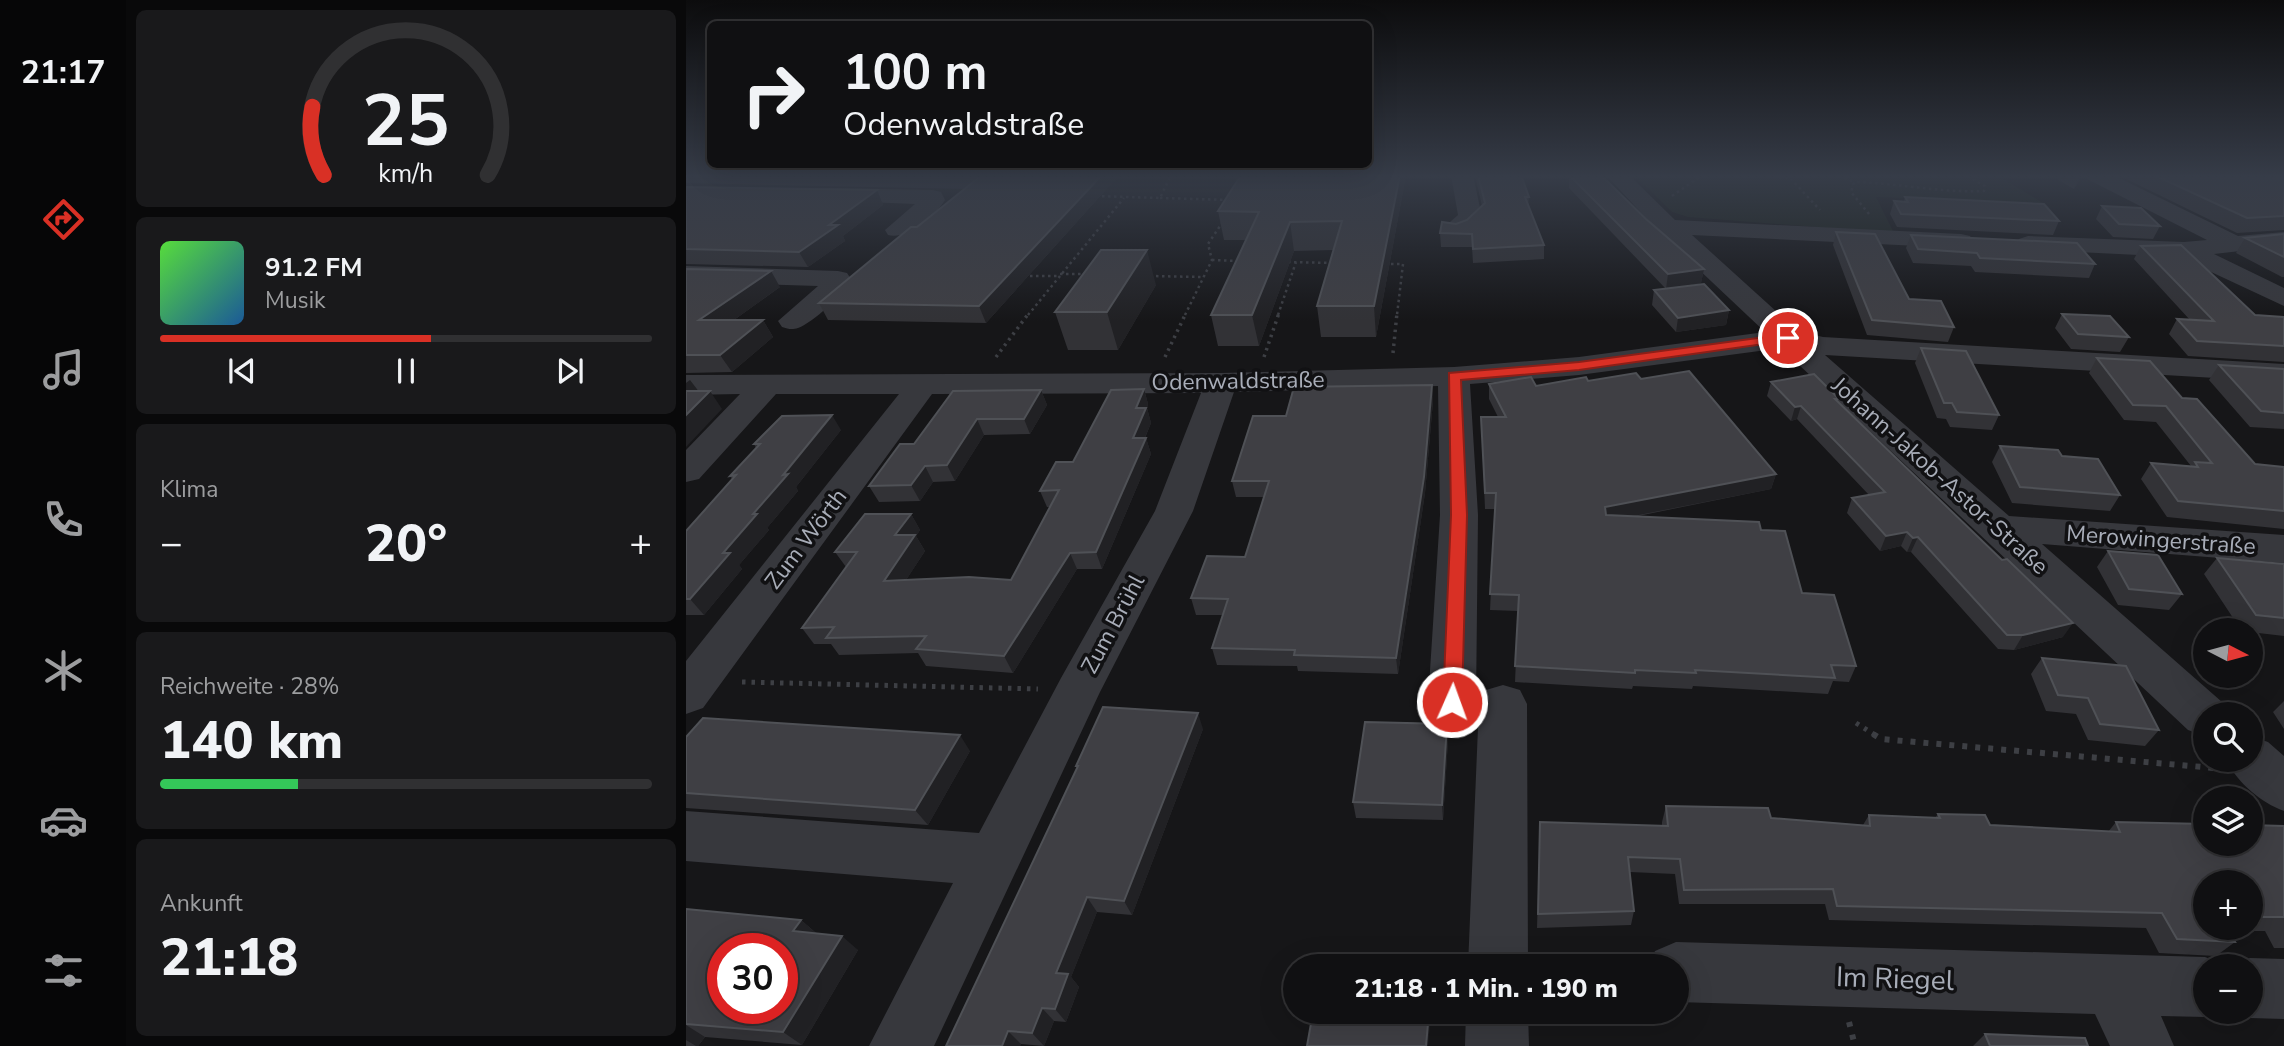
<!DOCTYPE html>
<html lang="de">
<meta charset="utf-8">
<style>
:root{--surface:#101012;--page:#19191b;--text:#f1f3f6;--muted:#9c9d9f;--line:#303032;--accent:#d93025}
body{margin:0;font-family:"Nunito Sans",sans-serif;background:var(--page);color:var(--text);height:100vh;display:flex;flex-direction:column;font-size:26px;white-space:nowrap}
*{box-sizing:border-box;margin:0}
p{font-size:23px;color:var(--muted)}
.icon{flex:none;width:38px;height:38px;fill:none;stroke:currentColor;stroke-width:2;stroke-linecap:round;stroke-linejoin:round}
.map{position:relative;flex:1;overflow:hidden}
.panel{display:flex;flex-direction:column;gap:10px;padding:10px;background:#09090a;width:560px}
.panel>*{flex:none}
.hud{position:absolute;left:21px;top:21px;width:665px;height:147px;border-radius:10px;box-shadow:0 7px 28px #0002,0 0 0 2px var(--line);background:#101012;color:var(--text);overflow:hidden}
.needle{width:46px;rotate:96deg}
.fabs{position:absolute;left:1507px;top:618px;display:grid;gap:14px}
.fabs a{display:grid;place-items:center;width:70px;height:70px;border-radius:50%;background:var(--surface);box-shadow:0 7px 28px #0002,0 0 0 2px var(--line);font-size:35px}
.speed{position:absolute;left:21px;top:933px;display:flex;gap:14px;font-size:35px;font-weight:700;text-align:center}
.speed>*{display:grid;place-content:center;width:91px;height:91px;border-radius:50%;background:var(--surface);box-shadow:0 7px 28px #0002,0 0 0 2px var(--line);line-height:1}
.speed .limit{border:10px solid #d22;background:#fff;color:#111}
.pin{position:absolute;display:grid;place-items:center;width:60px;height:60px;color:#fff;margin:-30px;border:4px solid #fff;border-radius:50%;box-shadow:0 2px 7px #0007}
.me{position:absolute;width:77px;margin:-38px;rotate:2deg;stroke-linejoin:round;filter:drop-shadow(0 0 5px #0008)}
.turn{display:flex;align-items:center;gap:24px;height:147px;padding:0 21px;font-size:32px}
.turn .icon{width:91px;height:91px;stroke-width:2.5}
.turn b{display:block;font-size:49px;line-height:60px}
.big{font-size:52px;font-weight:800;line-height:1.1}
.panel .card{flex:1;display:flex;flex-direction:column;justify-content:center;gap:10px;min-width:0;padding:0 24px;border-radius:10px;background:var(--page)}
.panel .dial{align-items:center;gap:0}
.dial svg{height:182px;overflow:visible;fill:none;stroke:var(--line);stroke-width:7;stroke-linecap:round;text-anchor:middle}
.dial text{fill:var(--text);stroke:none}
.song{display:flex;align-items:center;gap:21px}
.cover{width:84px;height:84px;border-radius:10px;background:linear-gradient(135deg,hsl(110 70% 55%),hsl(210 70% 35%))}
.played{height:7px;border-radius:4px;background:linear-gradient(90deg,var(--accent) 55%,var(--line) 55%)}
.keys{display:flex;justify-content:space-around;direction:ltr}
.heat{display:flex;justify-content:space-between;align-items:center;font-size:38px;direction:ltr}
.charge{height:10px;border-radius:5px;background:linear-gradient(90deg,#34c759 28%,var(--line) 0)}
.trip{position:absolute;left:597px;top:954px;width:406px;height:70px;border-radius:35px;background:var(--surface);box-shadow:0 7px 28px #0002,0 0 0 2px var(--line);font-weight:800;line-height:70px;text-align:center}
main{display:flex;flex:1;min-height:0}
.dock{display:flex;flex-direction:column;width:126px;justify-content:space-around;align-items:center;background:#060607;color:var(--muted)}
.dock .icon{width:49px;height:49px}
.dock .selected{color:var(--accent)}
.dock b{font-size:32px;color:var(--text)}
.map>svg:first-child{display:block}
.green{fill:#1c231d}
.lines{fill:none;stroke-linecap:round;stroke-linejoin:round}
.path-far3{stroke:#3d3f44;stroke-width:2.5;stroke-dasharray:2.5 3.5;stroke-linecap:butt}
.path-far2{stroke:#3d3f44;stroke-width:3.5;stroke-dasharray:2.5 4.5;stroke-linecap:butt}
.path-far1{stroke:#3d3f44;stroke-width:5;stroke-dasharray:3.5 6;stroke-linecap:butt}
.path{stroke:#3d3f44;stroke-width:6;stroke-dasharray:5 8;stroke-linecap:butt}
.minor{fill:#37383d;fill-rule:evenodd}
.wall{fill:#323236;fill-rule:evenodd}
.shaded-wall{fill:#212124}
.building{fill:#3f3f44;stroke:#4f5156;stroke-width:2;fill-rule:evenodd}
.route{fill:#d93025;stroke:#8d1f18;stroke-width:2}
.labels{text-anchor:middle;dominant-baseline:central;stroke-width:7;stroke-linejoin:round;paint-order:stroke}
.street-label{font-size:23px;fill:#a8adb8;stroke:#111113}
.near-street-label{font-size:28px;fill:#a8adb8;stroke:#111113}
</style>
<main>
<nav class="dock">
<b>21:17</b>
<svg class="icon selected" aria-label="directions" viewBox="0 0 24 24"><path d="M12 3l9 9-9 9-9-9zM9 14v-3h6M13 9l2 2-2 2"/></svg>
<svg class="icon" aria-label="music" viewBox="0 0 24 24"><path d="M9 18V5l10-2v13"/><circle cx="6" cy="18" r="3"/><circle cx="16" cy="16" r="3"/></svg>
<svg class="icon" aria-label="phone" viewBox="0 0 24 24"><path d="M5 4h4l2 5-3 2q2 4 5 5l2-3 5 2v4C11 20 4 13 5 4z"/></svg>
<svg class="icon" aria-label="climate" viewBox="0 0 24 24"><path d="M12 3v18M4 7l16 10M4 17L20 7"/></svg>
<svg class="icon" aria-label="car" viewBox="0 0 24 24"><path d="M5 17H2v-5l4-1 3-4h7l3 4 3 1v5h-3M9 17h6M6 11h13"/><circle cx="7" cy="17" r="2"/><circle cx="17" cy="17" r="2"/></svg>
<svg class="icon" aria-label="filters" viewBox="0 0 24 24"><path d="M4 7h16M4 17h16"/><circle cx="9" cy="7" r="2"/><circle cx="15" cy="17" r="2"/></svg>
</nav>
<section class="panel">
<div class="card dial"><svg viewBox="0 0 100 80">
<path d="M14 69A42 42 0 1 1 86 69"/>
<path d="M14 69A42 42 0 0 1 9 39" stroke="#d93025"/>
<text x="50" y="56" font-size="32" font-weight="700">25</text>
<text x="50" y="72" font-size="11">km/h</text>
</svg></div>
<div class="card">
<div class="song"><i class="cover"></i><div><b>91.2 FM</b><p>Musik</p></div></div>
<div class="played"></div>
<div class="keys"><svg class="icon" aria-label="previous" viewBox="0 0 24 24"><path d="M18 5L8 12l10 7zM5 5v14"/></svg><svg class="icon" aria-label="pause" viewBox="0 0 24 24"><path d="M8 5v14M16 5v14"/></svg><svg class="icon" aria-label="next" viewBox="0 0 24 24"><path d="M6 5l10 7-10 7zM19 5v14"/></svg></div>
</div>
<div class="card"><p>Klima</p>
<div class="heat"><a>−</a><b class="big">20°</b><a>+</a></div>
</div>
<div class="card"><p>Reichweite · 28%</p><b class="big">140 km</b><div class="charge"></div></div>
<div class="card"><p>Ankunft</p><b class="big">21:18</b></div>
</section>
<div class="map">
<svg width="1598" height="1046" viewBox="0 0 1598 1046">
<rect width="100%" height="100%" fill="#161618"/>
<path class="green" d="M948,175H1311L1357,203L1190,197L1208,233L1002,217L986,212Z"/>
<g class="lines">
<path class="path-far3" d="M1033,175L1104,178L1134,210
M1153,175L1168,182
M410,196L474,198L485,175
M986,196L1016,175
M474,198L544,200
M1183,214L1165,192L1168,182C1212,183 1255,193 1298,191L1299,186L1279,175
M526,260L554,261
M602,262L649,263
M699,264H717L711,315
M374,274H402
M338,276H371
M464,276L515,277
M342,315L438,198
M499,315L526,260L522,244L538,220
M592,315L610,262"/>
<path class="path-far2" d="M707,353L711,313
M310,357L343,313
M479,357L500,313
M578,357L593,313"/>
<path class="path-far1" d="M56,682L352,689
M1170,723L1189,735"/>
<path class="path" d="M1187,734L1195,739L1528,768
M1163,1022L1169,1046"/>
<path class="minor" d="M765,175H787L796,217C787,229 774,238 759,234L756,229L772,215Z
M920,175H943L989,220L1275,234L1284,236L1287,241L1284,246L1275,248L1006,235L1112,331L1137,337L1598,364V382L1139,355L1323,516L1598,535V563L1356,544L1536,702L1542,714H1519V736L1502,730L1095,348L893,375L784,384L792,515L790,702L783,716L766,721L749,716L742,702L754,515L752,386L548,392L507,511L414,692L248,1046H183L267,883L0,861V811L293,833L375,678L469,511L515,393L246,394L17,708L0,714V661L213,394H90L13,479L0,482V450L54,394L0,395V375L535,373L768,367L893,357L1079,332L973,232Z
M1400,175H1427L1552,236L1598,232V246L1528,254L1598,288V306L1493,257L1333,249L1329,244L1333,239L1342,236L1498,242L1521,240L1403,180Z
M142,188L247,190L255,192L259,200C249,216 222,240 202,235L199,230L229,204L134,200L131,195L134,190Z
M0,266L152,271L161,273L165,279C161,292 125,324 112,328C106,330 102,329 96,327L92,321L132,286L0,282Z
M817,685L834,690L841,704L842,966H782L793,704L800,690Z
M1564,736L1582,742L1598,756V811C1574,802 1552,783 1540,760H1564Z
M990,942L1519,957L1541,966H1519V1012H1533L1519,1017L1475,1016L1488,1046H1424L1409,1014L990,1002V966H962L969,951Z
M1564,958L1598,959V1019L1564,1018L1547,1012H1564V966H1544Z
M780,1012H842L843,1046H779Z"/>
</g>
<path class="wall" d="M0,175H433L300,323L142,320L133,303L231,227L279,189L0,183Z
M720,175L690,337H635L631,306L647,250L608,251L573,346H532L525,315L560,240H538L532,211Z
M789,175H835L843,197L842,205L858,245V259L787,263L786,247H755L754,233L781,220L796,206Z
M883,175L960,219L1018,269L1015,283L980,289L883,188Z
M1368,175H1397L1388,189L1374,181Z
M1432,175H1598V230L1551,233Z
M0,187L191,190L197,205L157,236L159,241L122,267L0,264Z
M1219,197L1373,221L1367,235L1211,227L1204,214L1208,201H1218Z
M1416,206L1474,226L1467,239L1427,237L1410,219Z
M1150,232L1223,299L1268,327L1262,342L1181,335L1147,245Z
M1598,234V277H1596L1550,253L1559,238Z
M1225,235L1409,264L1403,278L1289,272L1285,266L1227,263L1220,248Z
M1455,246L1569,315L1598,317V362L1502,356L1483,334L1491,319L1504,320L1448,259Z
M0,269L94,287L48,320H77L87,337L46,372L0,373Z
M470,285L432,350H382L369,312Z
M968,290L1043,310L1040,325L990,332L966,305Z
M1376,314L1443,337L1434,352L1385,349L1369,328Z
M1235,348L1313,415L1306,430L1264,427L1260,419L1251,418L1229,363Z
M1411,358L1496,398L1569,464L1598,467V529L1481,517L1455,479L1465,463L1505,466L1470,422L1438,420L1403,373Z
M1533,365L1598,369V429L1564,427L1523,380Z
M955,379L1090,474L1085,489L947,517L1075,530L1116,593L1170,666L1163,682L1147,681L1142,694L1007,686L1006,689L947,686L946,689L829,682L832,611L804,610L809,509H799L795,417H812L803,399V384L850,386L902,381Z
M1085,382L1152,402L1377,637L1328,650L1312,649L1225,552H1221L1215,546L1194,551L1161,513L1166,498L1183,495L1111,419L1105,421L1081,396Z
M746,385L747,401L739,493L712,674L612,671L611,666L531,665L526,648L537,615H510L505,598L559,557L578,497H550L546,481L600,416Z
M458,389L462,404L461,408L465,423L459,438H460L465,454L416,569H391L327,673L240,666L232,653L153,655L145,644H128L116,628L160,567L149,552L225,514L234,530L230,536L239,551L220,580H325L364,507H361L354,491L387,462Z
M355,390L361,405L344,434L298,435L269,481L247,482L234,501L193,502L183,486L228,444Z
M155,430L110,487L112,491L81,528L83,530L53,565L56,569L18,615H0V531L46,479L44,476L70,448L68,444Z
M1314,446L1376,456L1434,495L1424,511L1326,503L1306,462Z
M1422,551L1496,594L1483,610L1432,605L1411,567Z
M1531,558L1598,564V636L1564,632V630H1555L1518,574Z
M1356,658L1473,730L1459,746L1402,740L1390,714L1360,711L1345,674Z
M1598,701V729L1587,712Z
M517,729L446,915L411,912L385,977L393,987L380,1022L368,1021L358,1046L335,1044L334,1046H260L391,768L390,766Z
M0,737L284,751L242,825L0,808Z
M762,740L757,820L670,818L667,802Z
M980,806L1085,818L1177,825L1183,815L1249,818L1252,814L1304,825L1422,832L1430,822L1598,826V948H1588L1579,931H1542L1549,942L1530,956L1473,953L1460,928L1143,920L1139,904H993L989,874L944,872L948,911L945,925L851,928L854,822L976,826V822ZM1564,882V928H1519Z
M0,909L115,920L130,933L172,950L116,1045L19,1037L12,1046H0Z
M1299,1034L1402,1046H1287Z"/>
<path class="shaded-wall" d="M416,175H433L300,323L293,306Z
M714,175H720L690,337L688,306Z
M1395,175H1397L1388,189Z
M191,190L197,205L157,236L159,241L122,267L113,252L143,225Z
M604,222L608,251L573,346L566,315Z
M461,250L470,285L432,350L421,312Z
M1018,269L1015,283L980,289L982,274Z
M85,271L94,287L24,337L13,320Z
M1043,310L1040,325L990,332L992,318Z
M77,320L87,337L46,372L34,355Z
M4,380L17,397L0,406V383Z
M746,385L747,401L739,493L712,674L710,658Z
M458,389L462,404L461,408L465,423L452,454L447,438L450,408Z
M355,390L361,405L344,434L338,419Z
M24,391L36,409L0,447V415Z
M1115,406L1111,419L1105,421L1109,407Z
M146,415L155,430L110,487L112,491L81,528L83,530L53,565L56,569L18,615L4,599L97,475Z
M291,419L298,435L269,481L261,465Z
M460,438L465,454L416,569L410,552Z
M239,466L247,482L234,501L225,485Z
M1090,474L1085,489L917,522L919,507Z
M225,514L234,530L230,536L239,551L209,597L198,581L209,535Z
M1221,532L1215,546L1194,551L1200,536Z
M1232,537L1225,552H1221L1227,538Z
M384,553L391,569L327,673L318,656Z
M1387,623L1377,637L1328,650L1337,635Z
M512,713L517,729L446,915L438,901Z
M761,724L762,740L757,820L756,805Z
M274,735L284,751L242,825L229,810Z
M401,897L411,912L385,977L393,987L380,1022L369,1009L370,973Z
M115,920L131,934L107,931Z
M156,936L172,950L116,1045L97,1032Z
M356,1008L368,1021L358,1046L346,1033Z
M743,1012H745L742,1046H740Z
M0,1025L19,1037L12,1046H10L0,1040Z
M322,1031L335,1044L334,1046H316Z"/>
<path class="building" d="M296,175H416L293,306L133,303L225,227H231Z
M555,175H714L688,306H631L656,221L604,222L566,315H525L573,212L532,211Z
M792,175H835L843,197H839L858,245L787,249L786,234L754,233L756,222L770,224L781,220L799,203Z
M883,175H915L960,219L1018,269L982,274Z
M1468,175H1598V216L1561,218Z
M0,187L191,190L143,225H152L113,252L0,249Z
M1219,197L1358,204L1373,221L1215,214L1208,201L1222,202Z
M1416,206L1455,208L1474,226L1433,224Z
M1150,232L1189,234L1223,299L1255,301L1268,327L1186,320Z
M1598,234V257L1559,238Z
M1225,235L1391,243L1409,264L1294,258L1291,253L1232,249Z
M1495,245L1569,315L1598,317V346L1511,341L1491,319L1528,321L1455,246Z
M415,250H461L421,312H369Z
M0,269L85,271L13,320H77L34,355H0Z
M1018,284L1043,310L992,318L968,290Z
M1376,314L1424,316L1443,337L1392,334Z
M1235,348L1280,351L1313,415L1271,412L1266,403H1258Z
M1411,358L1464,361L1496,398L1511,399L1569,464L1598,467V511L1492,501L1465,463L1512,467L1509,462L1526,463L1480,406L1447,405Z
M1533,365L1598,369V413L1575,411Z
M1003,371L1090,474L919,507L920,515L1073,522L1075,530L1099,531L1116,593L1148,595L1170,666L1145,665L1149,678L1009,670L1010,673L949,670V673L829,666L833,595L804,594L810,493H799L795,417H820L803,384L845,377L850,386L900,377L902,381L950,373L955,379Z
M1128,374L1153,399H1149L1316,560L1321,559L1387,623L1337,635H1321L1232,537L1227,538L1221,532L1200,536L1166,498L1199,492L1115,406L1109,407L1085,382Z
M746,385L738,477L710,658L608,655L609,650L526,648L542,599L505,598L521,556L559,557L583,481H546L567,416H600L608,387Z
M458,389L450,408H460L447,438H460L410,552L384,553L318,656L230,649L240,636L140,638L148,627L116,628L171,552H149L179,514H225L209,535H229L198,581L283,577L325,580L373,490L354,491L370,462H387L425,390Z
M355,390L338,419H291L261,465L239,466L225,485L183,486L214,444H228L267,391Z
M0,391H24L0,415Z
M146,415L97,475L102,474L67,514H71L37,553H44L4,599H0V531L50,475L44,476L74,444H68L96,416Z
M1314,446L1372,450L1376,456L1412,459L1434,495L1334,487Z
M1422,551L1472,555L1496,594L1443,589Z
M1531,558L1598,564V618L1570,615Z
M1356,658L1440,666L1473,730L1414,724L1402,698L1372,695Z
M417,707L512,713L438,901L401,897L370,973L382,974L369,1009L356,1008L346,1033L322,1031L316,1046H260L392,766H390Z
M17,718L274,735L229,810L0,793V737Z
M679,722L761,724L756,805L667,802Z
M980,806L1082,808L1085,818L1184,826L1183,815L1254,818L1252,814L1299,815L1304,825L1434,832L1430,822L1519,824V844H1564V825L1598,826V917H1564V882H1519V928H1540L1549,942L1491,939L1476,913L1151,906L1147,889L998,890L994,859L942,857L948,911L852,914L854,822L982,826Z
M0,909L115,920L107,931L156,936L97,1032L0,1024ZM37,948H96V1008H37Z
M627,1012H743L740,1046H621Z
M1299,1034L1399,1038L1402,1046H1304Z"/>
<linearGradient id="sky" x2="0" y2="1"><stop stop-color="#0c0c0d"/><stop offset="0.55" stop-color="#363c48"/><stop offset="1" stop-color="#363c48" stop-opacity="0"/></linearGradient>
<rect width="1598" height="321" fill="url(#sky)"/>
<path class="route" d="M1102,334L1107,335V340L893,370L775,380L781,515L776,702L773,708L766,710L759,708L757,702L765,515L763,373L893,362Z"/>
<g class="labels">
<g class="street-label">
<text transform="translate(552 381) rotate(-1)">Odenwaldstraße</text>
<text transform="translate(1254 476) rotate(42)">Johann-Jakob-Astor-Straße</text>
<text transform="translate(120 539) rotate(-53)">Zum Wörth</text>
<text transform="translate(1475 540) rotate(4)">Merowingerstraße</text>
<text transform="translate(427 624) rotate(-62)">Zum Brühl</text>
</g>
<g class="near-street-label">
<text transform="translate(1209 979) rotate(2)">Im Riegel</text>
</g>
</g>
</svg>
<div class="fabs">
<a><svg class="needle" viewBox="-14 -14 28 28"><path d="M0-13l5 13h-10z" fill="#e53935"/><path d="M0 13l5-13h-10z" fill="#9c9d9f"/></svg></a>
<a><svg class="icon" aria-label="search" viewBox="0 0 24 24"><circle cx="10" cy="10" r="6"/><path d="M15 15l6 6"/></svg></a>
<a><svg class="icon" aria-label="layers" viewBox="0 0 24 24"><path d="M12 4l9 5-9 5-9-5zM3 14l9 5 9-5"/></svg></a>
<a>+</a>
<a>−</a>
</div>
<div class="speed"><div class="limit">30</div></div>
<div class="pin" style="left:1102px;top:338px;background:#d93025"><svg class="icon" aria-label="arrive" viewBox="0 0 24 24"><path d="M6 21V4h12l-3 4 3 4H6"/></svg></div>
<svg class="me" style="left:766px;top:702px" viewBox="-20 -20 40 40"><circle r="17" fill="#d93025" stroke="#fff" stroke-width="3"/><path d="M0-11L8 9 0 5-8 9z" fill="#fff"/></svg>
<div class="trip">21:18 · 1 Min. · 190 m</div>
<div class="hud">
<div class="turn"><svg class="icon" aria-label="right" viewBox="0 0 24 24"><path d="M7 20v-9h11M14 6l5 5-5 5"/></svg><div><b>100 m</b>Odenwaldstraße</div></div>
</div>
</div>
</main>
